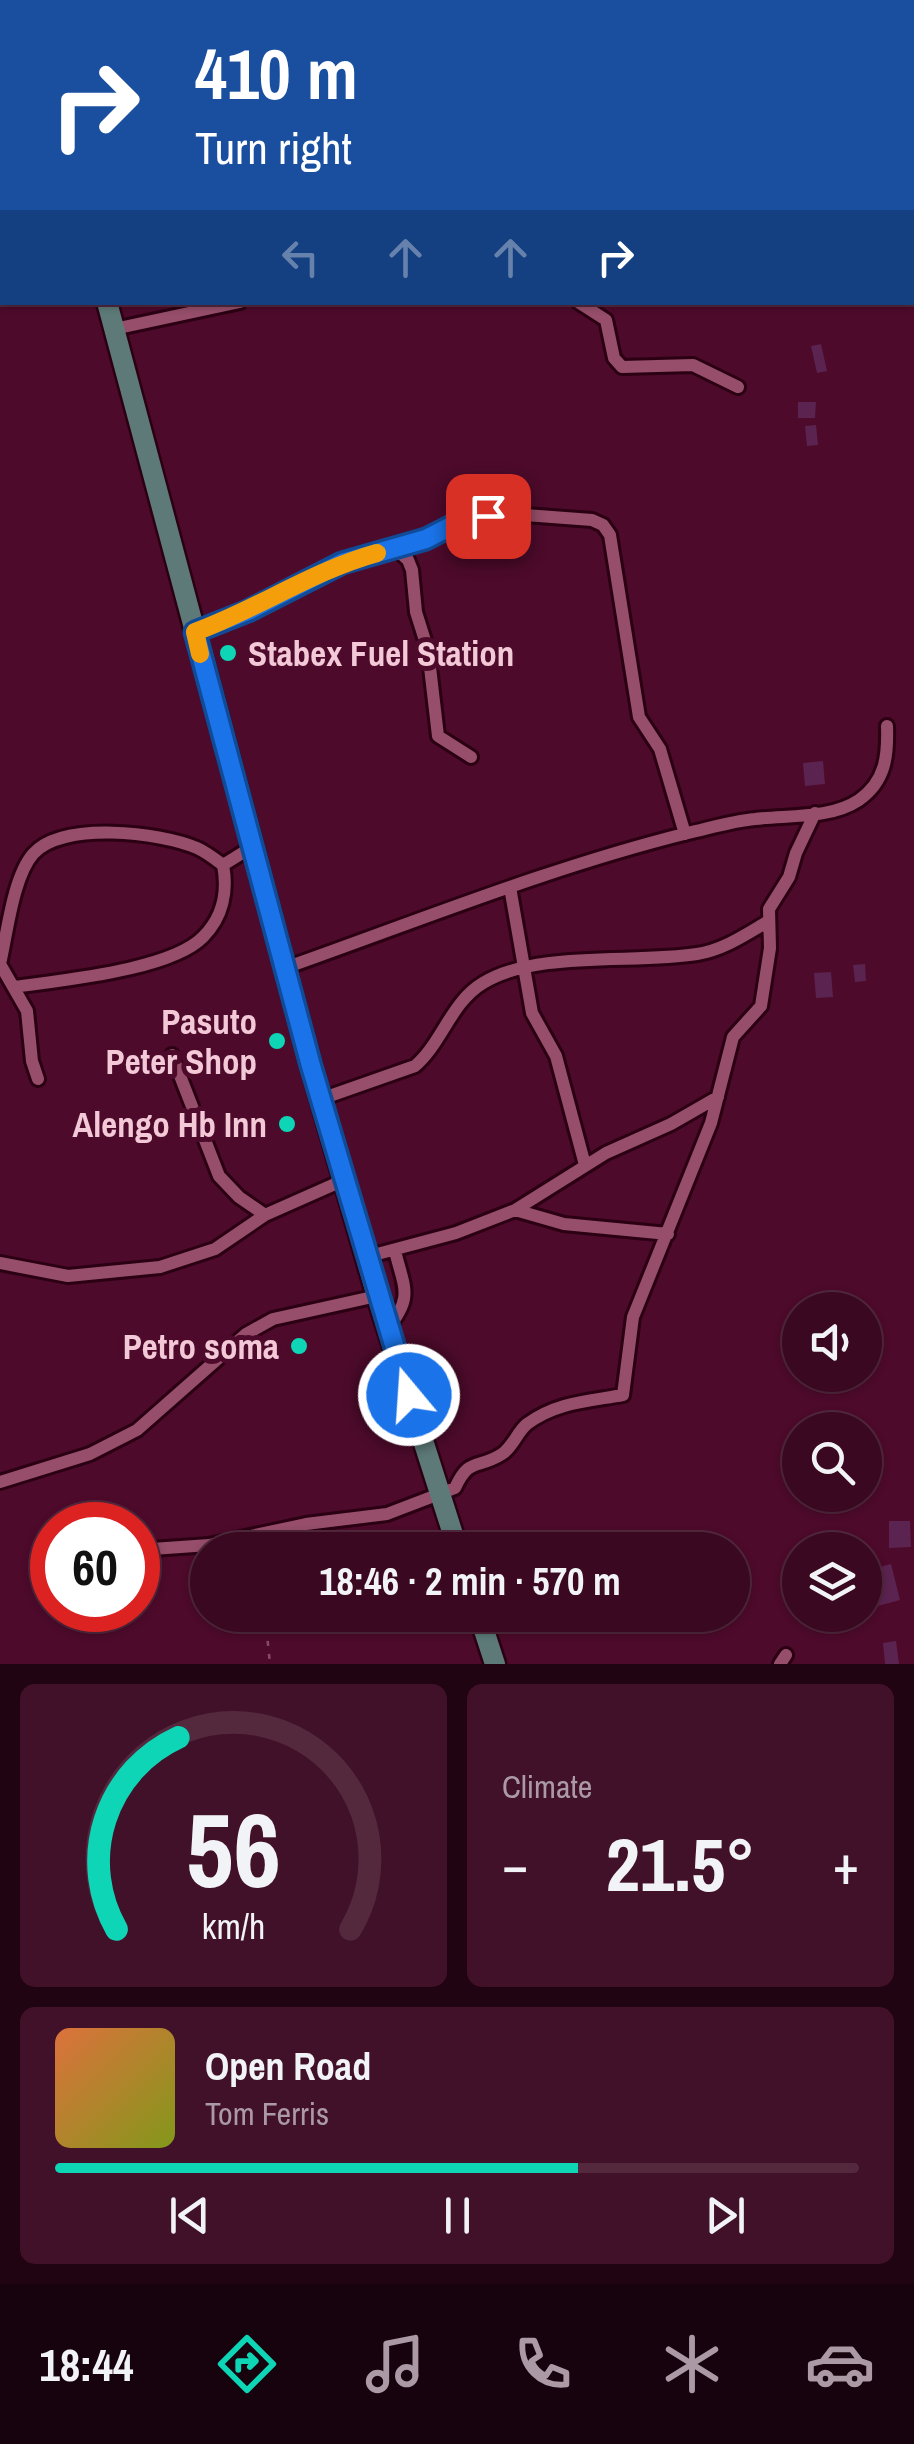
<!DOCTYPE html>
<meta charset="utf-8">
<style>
:root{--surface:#3a0820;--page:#411129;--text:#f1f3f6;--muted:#ab9aa5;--line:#54293e;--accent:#0dd5b5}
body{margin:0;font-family:"Archivo Narrow",sans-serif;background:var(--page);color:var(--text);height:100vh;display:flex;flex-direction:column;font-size:38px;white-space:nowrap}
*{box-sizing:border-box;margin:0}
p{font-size:32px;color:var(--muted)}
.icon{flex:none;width:55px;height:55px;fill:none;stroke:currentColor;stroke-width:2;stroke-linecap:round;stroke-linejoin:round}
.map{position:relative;height:1664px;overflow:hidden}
.side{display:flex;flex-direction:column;gap:20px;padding:20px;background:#200412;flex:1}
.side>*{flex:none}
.guide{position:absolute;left:0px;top:0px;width:915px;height:305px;box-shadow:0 2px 8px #0004,0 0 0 2px var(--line);background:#1a4fa0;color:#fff;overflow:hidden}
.tools{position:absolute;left:782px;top:1292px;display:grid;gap:20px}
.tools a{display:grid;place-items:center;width:100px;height:100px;border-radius:50%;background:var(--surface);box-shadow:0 2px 8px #0004,0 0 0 2px var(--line);font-size:50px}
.speed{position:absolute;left:30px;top:1502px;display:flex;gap:20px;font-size:50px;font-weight:700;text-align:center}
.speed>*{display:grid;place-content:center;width:130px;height:130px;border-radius:50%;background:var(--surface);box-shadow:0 2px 8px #0004,0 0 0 2px var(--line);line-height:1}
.speed .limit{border:15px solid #d22;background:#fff;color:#111}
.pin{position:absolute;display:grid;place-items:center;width:85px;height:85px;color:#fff;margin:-42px;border-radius:20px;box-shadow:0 5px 15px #0006}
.me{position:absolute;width:110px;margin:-55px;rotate:342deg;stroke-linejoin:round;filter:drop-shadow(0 0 8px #0008)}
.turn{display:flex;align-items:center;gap:35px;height:210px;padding:0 30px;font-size:45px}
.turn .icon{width:130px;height:130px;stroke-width:2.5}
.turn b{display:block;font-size:70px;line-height:85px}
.lanes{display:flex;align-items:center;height:95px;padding:0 30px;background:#0003;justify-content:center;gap:50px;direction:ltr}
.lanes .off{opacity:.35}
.big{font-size:75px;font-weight:700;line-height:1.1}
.side .card{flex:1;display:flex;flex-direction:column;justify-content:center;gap:15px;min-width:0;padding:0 35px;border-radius:15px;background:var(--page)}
.side .dial{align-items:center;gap:0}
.dial svg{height:260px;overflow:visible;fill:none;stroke:var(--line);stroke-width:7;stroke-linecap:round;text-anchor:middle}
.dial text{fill:var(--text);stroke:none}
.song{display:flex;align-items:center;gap:30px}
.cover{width:120px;height:120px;border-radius:15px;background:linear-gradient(135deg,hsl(20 70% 55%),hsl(70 70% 35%))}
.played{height:10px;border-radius:5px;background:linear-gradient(90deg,var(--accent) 65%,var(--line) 65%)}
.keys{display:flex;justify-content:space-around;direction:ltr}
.heat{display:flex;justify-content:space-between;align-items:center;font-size:55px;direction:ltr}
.side .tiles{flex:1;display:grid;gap:20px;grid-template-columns:1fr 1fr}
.card:last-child{grid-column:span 2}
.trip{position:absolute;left:190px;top:1532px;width:560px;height:100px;border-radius:50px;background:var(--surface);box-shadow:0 2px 8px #0004,0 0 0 2px var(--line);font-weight:700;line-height:100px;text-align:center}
.tab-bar{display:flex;height:160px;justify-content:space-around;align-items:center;background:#17030d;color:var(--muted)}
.tab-bar .icon{width:70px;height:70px}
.tab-bar .selected{color:var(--accent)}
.tab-bar b{font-size:45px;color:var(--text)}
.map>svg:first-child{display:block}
.building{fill:#5b2350}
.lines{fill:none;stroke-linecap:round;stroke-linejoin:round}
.street-casing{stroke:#2b0013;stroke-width:18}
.primary-casing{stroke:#2b0013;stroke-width:25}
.path{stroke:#864c66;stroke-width:2.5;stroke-dasharray:5 8;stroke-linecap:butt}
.street{stroke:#964e6a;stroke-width:12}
.primary{stroke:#5d7a79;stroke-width:20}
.route-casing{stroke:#114b97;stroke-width:25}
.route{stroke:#1a73e8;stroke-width:18}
.slow{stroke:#f59e0b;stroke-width:18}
.poi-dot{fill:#0dd5b5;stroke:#4d0a2b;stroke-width:4}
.labels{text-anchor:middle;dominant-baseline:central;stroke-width:10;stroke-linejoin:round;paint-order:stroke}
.poi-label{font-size:35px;font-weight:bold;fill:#f3c9d7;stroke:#4d0a2b;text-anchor:end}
</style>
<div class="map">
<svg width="914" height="1664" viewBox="0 0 914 1664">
<rect width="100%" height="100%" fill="#4d0a2b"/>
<path class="building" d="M821,344L827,371L817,373L811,346Z
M798,402H816L815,418H798Z
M816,425L818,445L807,446L805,426Z
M823,761L825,784L805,786L803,763Z
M865,964L866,981L855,982L853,965Z
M831,972L833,997L816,998L814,973Z
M889,1521H910L911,1547L889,1548Z
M891,1564L900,1600L878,1606L868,1570Z
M896,1641L899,1664H885L883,1643Z"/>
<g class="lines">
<defs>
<path id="street" d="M550,0V2
M162,2L167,0
M0,49H2
M0,105H2
M0,233H2
M578,302L606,320L614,358L622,367L693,365L738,387
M114,329L240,302
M395,548L408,560L412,570L416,612L428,650L438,736L471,757
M195,632L249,611L342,563L426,539L461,521L512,514L592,520L603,525L610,535L639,717L660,749L685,834
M510,887L532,1013L556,1056L585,1165
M285,968C418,921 551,867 688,833C710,828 733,821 755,819C788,815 831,819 859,800C886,781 888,755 887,726
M15,987C62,980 171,970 203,937C223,917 228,891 223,865L252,847
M172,1055L219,1176L239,1197L265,1215
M38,1079L32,1061L27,1011L0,964C7,934 13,877 33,854C62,821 160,832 197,848C206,852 215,859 223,865
M321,1099L415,1066C442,1043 451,1002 483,983C537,950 635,964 697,954C723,950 745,935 767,922
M515,1210L564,1224L668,1234
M366,1257L456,1233L515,1210L606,1153L671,1124L718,1097
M0,1263L68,1276L160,1267L215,1249L265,1215L344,1180
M387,1329C414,1297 404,1288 395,1251
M0,1482L90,1454L137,1430L246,1334L273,1319L377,1296
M51,1535L52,1536
M138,1550L209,1545L306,1524L387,1514L455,1488C470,1456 477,1470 502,1454C513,1447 517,1432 527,1424C556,1402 590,1401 623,1395L633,1317L711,1123L733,1037L761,1006L770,948L769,909L789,877L796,853L815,813
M780,1664L786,1655"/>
<path id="primary" d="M43,0V2
M107,302L311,1066L377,1296L458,1550
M479,1615L495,1664"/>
</defs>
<use href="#street" class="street-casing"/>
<use href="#primary" class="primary-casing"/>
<path class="path" d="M265,1615L270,1664"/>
<use href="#street" class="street"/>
<use href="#primary" class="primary"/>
</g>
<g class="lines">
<defs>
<path id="route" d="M409,1395L311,1066L195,632L248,611L342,563L426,539L461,521L488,516"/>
</defs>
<use href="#route" class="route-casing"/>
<use href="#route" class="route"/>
<path class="slow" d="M200,654L195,632C258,609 312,571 377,553"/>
</g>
<g class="poi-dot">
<circle cx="228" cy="653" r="10"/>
<circle cx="277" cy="1041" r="10"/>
<circle cx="287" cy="1124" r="10"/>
<circle cx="299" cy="1346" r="10"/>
</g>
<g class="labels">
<g class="poi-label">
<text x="248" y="653" text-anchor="start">Stabex Fuel Station</text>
<text x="257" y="1021">Pasuto<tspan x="257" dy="40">Peter Shop</tspan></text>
<text x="267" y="1124">Alengo Hb Inn</text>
<text x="279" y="1346">Petro soma</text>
</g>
</g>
</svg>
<div class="tools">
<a><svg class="icon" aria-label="sound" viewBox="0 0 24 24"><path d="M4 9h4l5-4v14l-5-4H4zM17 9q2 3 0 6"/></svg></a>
<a><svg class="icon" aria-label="search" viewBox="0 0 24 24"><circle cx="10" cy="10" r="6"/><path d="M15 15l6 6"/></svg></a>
<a><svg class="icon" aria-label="layers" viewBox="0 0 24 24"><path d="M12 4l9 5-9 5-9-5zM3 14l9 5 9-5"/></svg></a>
</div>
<div class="speed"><div class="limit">60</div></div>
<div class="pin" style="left:488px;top:516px;background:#d93025"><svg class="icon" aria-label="arrive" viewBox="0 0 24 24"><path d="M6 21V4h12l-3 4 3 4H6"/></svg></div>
<svg class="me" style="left:409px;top:1395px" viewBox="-20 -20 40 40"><circle r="17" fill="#1a73e8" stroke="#fff" stroke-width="3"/><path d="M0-11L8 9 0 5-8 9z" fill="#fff"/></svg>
<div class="trip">18:46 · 2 min · 570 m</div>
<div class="guide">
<div class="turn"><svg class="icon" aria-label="right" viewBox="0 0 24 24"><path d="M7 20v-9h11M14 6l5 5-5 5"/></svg><div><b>410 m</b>Turn right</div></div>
<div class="lanes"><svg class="icon off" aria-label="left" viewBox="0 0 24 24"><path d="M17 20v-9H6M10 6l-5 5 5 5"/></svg><svg class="icon off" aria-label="ahead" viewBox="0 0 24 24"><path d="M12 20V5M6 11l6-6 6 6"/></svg><svg class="icon off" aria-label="ahead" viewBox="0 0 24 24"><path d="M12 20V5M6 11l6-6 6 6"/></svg><svg class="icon" aria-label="right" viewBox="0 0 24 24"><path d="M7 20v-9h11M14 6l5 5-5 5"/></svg></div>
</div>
</div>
<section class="side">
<div class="tiles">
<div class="card dial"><svg viewBox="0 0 100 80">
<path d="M14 69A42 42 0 1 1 86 69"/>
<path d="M14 69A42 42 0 0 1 33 10" stroke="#0dd5b5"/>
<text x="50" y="56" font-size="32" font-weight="700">56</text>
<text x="50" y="72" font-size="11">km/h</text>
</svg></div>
<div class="card"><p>Climate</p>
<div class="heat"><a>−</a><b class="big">21.5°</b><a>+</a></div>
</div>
<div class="card">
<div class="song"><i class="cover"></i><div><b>Open Road</b><p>Tom Ferris</p></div></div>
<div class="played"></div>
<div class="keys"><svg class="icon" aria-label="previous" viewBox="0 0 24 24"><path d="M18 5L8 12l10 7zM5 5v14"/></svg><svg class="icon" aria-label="pause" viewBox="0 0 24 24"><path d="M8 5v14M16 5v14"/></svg><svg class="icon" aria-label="next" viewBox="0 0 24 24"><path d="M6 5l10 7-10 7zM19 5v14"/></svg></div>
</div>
</div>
</section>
<nav class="tab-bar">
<b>18:44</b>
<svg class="icon selected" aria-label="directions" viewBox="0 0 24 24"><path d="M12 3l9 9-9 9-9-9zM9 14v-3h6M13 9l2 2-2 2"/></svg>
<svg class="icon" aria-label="music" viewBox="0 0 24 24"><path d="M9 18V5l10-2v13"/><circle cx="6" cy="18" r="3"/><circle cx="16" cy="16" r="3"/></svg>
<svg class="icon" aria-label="phone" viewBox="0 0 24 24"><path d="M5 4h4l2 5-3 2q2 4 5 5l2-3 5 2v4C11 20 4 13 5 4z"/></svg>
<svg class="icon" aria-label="climate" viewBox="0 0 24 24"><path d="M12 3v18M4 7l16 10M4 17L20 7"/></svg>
<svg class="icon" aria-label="car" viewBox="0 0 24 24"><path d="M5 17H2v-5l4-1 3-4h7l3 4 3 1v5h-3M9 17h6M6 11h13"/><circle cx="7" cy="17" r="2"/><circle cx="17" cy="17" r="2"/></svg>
</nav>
